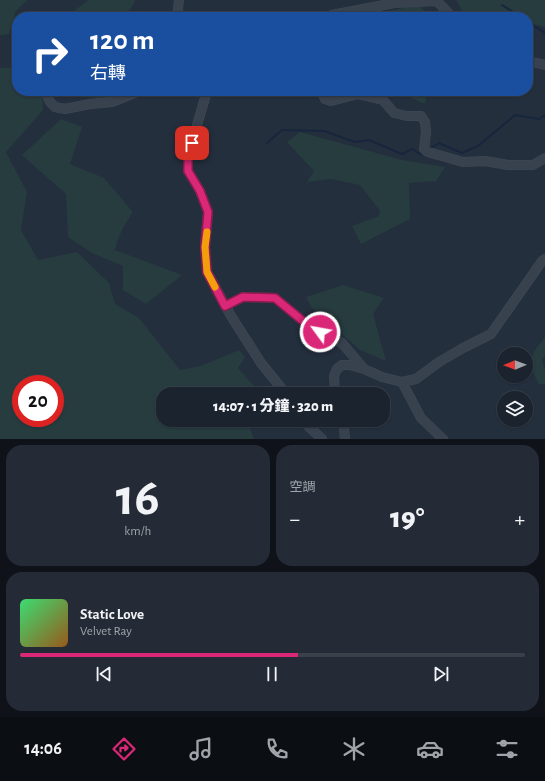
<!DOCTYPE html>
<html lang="zh-TW">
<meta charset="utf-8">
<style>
:root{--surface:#1b232e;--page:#242b36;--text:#f1f3f6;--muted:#a0a4aa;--line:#39404a;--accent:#db2777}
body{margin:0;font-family:"Alegreya Sans","Noto Sans TC",sans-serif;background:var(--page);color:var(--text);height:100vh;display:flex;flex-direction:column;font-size:15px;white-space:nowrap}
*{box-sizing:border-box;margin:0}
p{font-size:13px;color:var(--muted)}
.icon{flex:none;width:22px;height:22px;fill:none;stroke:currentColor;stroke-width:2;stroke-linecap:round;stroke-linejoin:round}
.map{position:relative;height:439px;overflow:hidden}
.sheet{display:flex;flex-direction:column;gap:6px;padding:6px;background:#0f1319;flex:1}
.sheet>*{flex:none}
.top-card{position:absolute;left:12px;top:12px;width:521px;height:84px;border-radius:16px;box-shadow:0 1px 3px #0004,0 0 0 1px var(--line);background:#1a4fa0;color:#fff;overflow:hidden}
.needle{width:26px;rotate:269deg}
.fabs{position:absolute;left:497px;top:347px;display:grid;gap:8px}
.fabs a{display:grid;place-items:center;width:36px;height:36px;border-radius:50%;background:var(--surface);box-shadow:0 1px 3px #0004,0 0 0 1px var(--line);font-size:20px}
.speed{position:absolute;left:12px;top:375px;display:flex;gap:8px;font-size:20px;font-weight:700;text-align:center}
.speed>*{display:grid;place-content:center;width:52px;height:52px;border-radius:50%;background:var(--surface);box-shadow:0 1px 3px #0004,0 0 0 1px var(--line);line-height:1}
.speed .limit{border:6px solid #d22;background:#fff;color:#111}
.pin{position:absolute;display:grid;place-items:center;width:34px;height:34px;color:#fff;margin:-17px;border-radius:8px;box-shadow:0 2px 6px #0006}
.me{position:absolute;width:44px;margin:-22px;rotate:302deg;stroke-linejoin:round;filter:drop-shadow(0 0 3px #0008)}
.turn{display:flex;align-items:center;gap:14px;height:84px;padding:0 12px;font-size:18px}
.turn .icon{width:52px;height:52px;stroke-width:2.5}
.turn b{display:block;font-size:28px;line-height:34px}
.big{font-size:30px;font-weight:800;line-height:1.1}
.sheet .tile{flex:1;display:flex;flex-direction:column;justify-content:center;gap:6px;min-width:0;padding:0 14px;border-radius:16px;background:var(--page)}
.sheet .dial{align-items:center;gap:0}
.dial b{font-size:52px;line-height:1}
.song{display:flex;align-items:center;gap:12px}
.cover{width:48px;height:48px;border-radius:6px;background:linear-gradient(135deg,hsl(140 70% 55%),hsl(30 70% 35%))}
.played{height:4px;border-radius:2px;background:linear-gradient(90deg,var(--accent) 55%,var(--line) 55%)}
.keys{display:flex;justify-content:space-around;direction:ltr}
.heat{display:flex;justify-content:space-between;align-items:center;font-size:22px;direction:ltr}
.sheet .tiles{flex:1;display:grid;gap:6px;grid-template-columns:1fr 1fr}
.tile:last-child{grid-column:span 2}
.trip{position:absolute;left:156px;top:387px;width:234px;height:40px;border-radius:16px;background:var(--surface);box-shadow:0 1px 3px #0004,0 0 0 1px var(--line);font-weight:800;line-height:40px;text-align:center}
.tabs{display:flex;height:64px;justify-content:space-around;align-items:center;background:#0b0e12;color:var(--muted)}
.tabs .icon{width:28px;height:28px}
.tabs .selected{color:var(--accent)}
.tabs b{font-size:18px;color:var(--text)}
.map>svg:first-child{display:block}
.green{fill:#263c3f;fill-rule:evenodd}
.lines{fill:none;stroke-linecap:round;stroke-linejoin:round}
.stream{stroke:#17263c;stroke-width:2}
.minor-casing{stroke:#414a57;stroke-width:10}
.minor{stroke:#38414e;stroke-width:9}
.route-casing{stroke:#8e194d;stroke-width:10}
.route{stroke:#db2777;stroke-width:7}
.slow{stroke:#f59e0b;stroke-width:7}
</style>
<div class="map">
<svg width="545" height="439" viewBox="0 0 545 439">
<rect width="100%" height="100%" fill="#242f3e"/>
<path class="green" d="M0,0H27L16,11L9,34L0,35Z
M88,0H135V2L124,17H67Z
M456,0H545V27L528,23V17H466Z
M418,5L432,17H360Z
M17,67V91H40L42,94L43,110L6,152L27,192L21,230L38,260L77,252L109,283L115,304L139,318L180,370L201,366L239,350L245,357L238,368L261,394H163V420H247L254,439H0V68ZM21,384H55V418H21Z
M55,91H136L114,101L55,93Z
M396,91H427L425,104Z
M61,119L82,127L70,164L104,178L133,212C125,224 118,236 115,250L182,275L146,304L123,290V266L92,253L68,237L66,194L22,155Z
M300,132L402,160L445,167L436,181L409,183L410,219L361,244L352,226L379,216L380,211L360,185L331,179L307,182L314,171L287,142Z
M343,285L384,298L373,314L386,361L360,350L311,307L306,297Z
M545,337V356L542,359L545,371V384H539C533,374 528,361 535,350C538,345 542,342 545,337Z"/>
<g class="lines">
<path class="stream" d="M502,5L521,17
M528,22L545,33
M267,143L282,130L324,131L355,142L369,140L402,154L412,149L420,154L423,152
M429,149L439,143L462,153L478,146L515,115L539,119L545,115"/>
<defs>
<path id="minor" d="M177,17L179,0
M328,17L332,15L394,3L437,1L452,17
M528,63L532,62L545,65
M45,91L50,102L55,107L65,109L90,104L112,102L139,91
M207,91L188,156V171L200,191L208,212L205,247L207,272L231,316L261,363L286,394
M321,91L325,99L331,101L358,94L383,100L394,113L407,116H421L425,122L426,132L424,149L428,152L463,162L485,161L508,165H533L545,158
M225,306L243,297L275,298L309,326L342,343L364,369
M402,382L421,418L443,439
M335,394L334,376L337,369L342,365H350L364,369L382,377L402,382L416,379L439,362L463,348L491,334L542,261L545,259
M303,420L308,426L322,439
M343,420L345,439"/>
</defs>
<use href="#minor" class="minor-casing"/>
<use href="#minor" class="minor"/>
</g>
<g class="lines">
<defs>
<path id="route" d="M192,143L188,156V171L200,191L208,212L205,247L207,272L225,306L243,297L275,298L309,326L320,332"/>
</defs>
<use href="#route" class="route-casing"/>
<use href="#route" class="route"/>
<path class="slow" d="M207,232L205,247L207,272L215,287"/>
</g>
</svg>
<div class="fabs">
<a><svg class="needle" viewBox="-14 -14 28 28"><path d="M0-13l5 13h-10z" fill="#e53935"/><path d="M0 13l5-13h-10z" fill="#a0a4aa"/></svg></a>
<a><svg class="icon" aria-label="layers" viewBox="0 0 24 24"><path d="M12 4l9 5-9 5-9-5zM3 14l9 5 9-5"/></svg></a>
</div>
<div class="speed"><div class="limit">20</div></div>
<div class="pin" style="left:192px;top:143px;background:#d93025"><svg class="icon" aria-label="arrive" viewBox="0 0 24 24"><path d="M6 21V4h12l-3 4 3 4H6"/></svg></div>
<svg class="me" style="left:320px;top:332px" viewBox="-20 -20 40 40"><circle r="17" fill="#db2777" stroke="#fff" stroke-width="3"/><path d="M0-11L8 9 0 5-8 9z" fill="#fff"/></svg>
<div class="trip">14:07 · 1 分鐘 · 320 m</div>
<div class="top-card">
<div class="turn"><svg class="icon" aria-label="right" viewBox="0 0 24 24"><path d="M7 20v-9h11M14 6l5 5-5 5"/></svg><div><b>120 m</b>右轉</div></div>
</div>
</div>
<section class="sheet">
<div class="tiles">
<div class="tile dial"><b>16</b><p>km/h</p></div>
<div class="tile"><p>空調</p>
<div class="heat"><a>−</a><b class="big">19°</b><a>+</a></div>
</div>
<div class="tile">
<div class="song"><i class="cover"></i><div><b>Static Love</b><p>Velvet Ray</p></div></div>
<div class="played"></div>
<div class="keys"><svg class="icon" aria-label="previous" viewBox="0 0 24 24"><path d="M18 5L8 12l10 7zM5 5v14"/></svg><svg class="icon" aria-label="pause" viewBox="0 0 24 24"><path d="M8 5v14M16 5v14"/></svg><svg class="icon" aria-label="next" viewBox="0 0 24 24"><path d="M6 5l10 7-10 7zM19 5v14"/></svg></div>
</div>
</div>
</section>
<nav class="tabs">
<b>14:06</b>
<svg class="icon selected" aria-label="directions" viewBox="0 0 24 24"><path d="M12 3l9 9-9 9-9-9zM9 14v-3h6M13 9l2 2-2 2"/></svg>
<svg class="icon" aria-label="music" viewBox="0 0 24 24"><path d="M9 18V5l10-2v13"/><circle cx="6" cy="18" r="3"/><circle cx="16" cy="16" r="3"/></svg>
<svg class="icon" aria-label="phone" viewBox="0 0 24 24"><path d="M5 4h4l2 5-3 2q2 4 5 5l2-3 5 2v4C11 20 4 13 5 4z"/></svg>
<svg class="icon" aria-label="climate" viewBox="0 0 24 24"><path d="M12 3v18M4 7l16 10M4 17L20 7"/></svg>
<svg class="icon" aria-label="car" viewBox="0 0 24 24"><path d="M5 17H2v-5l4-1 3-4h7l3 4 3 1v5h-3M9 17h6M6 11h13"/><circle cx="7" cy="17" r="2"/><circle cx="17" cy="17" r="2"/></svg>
<svg class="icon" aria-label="filters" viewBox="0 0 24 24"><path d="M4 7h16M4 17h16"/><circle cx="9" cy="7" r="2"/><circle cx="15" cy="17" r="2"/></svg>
</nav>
